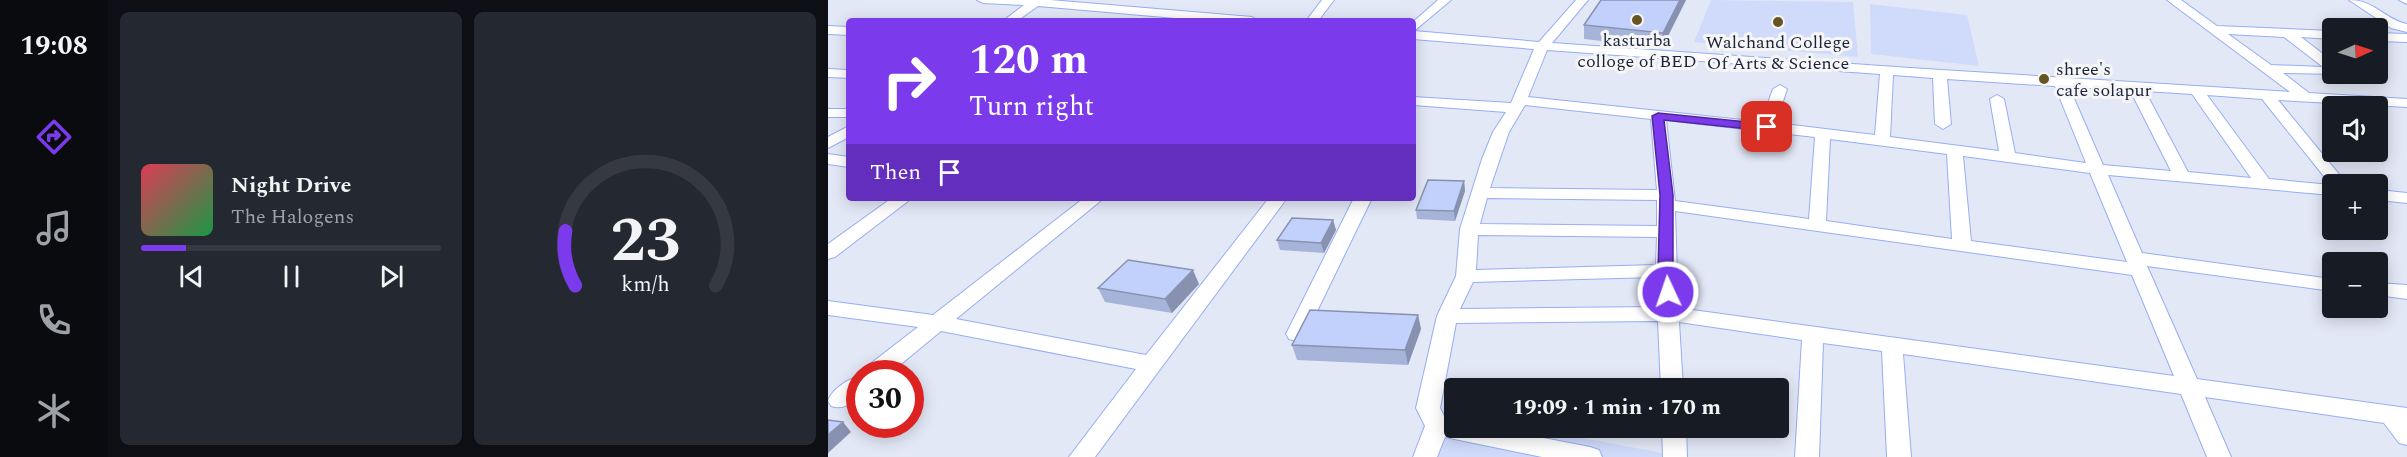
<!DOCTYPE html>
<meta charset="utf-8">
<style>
:root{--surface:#171b24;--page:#242831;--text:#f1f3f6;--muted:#9ea1a6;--line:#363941;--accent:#7c3aed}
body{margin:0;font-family:Spectral,serif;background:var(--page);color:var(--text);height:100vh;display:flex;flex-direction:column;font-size:22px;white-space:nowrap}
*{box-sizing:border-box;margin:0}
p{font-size:20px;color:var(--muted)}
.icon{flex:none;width:33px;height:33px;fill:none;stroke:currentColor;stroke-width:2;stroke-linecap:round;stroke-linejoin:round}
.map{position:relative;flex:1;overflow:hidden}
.side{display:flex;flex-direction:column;gap:12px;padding:12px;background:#0d0f14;width:720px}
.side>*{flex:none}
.hud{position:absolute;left:18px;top:18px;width:570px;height:183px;border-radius:6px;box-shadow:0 3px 15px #0003;background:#7c3aed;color:#fff;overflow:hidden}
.needle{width:39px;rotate:87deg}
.buttons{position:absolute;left:1494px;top:18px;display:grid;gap:12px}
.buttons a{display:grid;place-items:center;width:66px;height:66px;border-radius:6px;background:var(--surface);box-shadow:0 3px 15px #0003;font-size:30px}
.speed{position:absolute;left:18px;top:360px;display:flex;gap:12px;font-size:30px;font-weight:700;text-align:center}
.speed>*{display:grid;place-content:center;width:78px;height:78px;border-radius:50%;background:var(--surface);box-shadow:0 3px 15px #0003;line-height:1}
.speed .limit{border:9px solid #d22;background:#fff;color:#111}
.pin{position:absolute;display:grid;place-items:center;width:51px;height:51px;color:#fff;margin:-26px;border-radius:12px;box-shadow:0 3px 9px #0006}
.me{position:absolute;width:66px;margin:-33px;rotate:357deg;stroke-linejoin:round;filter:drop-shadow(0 0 4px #0008)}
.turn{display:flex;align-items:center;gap:21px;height:126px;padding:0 24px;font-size:27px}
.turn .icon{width:78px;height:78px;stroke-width:2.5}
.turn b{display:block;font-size:42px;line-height:51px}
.then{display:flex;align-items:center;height:57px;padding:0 24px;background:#0003;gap:12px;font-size:22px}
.side .card{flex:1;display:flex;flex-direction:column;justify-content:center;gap:9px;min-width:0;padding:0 21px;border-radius:9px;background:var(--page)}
.side .dial{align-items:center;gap:0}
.dial svg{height:156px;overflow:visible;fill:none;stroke:var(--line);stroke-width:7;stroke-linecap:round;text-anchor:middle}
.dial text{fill:var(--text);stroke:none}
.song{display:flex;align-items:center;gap:18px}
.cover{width:72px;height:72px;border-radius:9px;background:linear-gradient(135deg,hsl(350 70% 55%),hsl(140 70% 35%))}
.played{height:6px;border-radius:3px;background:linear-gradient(90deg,var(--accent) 15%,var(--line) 15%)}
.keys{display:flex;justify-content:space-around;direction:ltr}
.side .tiles{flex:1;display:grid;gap:12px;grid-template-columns:repeat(2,1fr)}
.trip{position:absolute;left:616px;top:378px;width:345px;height:60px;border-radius:6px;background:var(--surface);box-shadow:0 3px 15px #0003;font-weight:700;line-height:60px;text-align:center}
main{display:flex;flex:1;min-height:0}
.tabs{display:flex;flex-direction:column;width:108px;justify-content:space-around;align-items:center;background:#090b0e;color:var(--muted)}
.tabs .icon{width:42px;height:42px}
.tabs .active{color:var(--accent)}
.tabs b{font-size:27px;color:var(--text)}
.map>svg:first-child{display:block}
.built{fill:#d0dbfb}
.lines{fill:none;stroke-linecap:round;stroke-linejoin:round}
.minor-casing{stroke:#96aef2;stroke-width:2}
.minor{fill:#fff;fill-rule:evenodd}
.wall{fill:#a7b4d9}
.shaded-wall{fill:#8892b0}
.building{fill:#c2d1fc;stroke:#8892b0;stroke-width:1.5}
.route{fill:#7c3aed;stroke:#51269a;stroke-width:1.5}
.poi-dot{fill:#665422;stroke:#f6f6f6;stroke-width:2}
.labels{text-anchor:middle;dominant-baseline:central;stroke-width:6;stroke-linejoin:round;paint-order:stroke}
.far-poi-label{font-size:18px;fill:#1b243e;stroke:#f6f6f6}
</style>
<main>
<nav class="tabs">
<b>19:08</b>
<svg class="icon active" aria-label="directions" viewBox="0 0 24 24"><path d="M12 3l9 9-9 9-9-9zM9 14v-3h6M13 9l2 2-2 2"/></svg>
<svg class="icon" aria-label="music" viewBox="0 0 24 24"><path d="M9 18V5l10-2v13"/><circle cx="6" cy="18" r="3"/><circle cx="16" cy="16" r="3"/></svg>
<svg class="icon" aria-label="phone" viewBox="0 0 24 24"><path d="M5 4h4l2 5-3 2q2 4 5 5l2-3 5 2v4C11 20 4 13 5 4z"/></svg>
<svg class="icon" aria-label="climate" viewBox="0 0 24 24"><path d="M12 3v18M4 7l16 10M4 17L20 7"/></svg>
</nav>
<section class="side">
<div class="tiles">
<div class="card">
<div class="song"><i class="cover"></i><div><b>Night Drive</b><p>The Halogens</p></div></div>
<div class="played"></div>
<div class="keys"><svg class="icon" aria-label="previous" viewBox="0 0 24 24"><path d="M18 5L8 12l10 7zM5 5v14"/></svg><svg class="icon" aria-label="pause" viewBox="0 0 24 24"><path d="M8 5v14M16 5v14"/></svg><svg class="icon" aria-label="next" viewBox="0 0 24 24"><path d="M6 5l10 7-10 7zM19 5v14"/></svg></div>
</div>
<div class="card dial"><svg viewBox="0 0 100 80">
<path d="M14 69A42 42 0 1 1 86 69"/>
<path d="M14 69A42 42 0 0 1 9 41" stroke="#7c3aed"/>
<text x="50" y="56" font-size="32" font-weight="700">23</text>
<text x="50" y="72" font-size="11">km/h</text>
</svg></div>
</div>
</section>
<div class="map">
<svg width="1579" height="457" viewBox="0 0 1579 457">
<rect width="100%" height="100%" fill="#e3e8f7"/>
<path class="built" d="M883,0L1025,2L1030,57L866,42Z
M1042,4L1139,15L1151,66L1043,54Z
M600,408L627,413V428H701L856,457H586Z"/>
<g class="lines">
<defs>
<path id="minor" d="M149,0H222L424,17L430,21H382L210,6L189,21H175L196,5L155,3Z
M494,0H506L490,21H478Z
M610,0H623L586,31L711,42L748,0H760L724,43L1082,68L1462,92L1339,0H1353L1389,26L1504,31V39L1473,37L1504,61V74H1509L1455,73L1481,93L1579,99V107L1450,100L1519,184H1504V195L1280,175L1314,253L1504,279V291L1319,266L1369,379L1579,408V445L1571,443L1556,423L1377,397L1403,457H1379L1353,394L1075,354L1083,457H1059L1054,351L995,343L991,457H967L974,340L851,322L855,388H833L830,321L628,323L612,408L617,418L627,420V428H663L762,447L771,450L774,457H714L617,437L609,457H585L597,426L588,408L609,316L628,276L632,229L654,159L665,132L678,112L585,105V97L683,103L706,49L585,39V22ZM1400,34L1456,37L1495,67L1443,65ZM719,50L1052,74L1047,135L948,123L959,89L952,85L945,89L933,122L700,97ZM1065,75L1105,78L1107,124L1115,129L1123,124L1119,79L1227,86L1258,163L1187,153L1176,99L1169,95L1162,99L1171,151L1062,137ZM1241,87L1302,90L1343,171L1275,165ZM1317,91L1364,94L1423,178L1360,172ZM1379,95L1434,99L1503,185L1441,179ZM697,105L823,119L829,190L662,188L681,132ZM838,120L987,137L981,219L847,201ZM1002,139L1119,154L1124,239L998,221ZM1135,156L1262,173L1299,262L1143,241ZM659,198L829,200V226L652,224ZM847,211L1304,275L1346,376L850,308ZM650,235L829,237L828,265L648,270ZM829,277L830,307L632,309L645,282Z
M1521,0C1547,0 1556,19 1579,24V32L1563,28Z
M1571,0H1579V4Z
M0,26L21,27V35L0,34Z
M1550,33L1579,34V42L1550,41Z
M0,69L21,70V78L0,77Z
M0,109H21V117H0Z
M21,126V137L0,148V137Z
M0,154L21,157V167L0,164Z
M1550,190L1579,193V203L1550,200Z
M64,198H84L7,257L0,259V244Z
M256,198H276L128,319L318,355L441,198H459L267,457H241L308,369L113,331L61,374H34L37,368L90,327L0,315V301L105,315Z
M526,198H544L478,334L475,339L468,341L461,339L458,334Z
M1550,283L1579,285V299L1550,295Z
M32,376V396C22,404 16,410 3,406L0,401C4,389 20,379 32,376Z
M834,428H858L859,457H835Z"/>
</defs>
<use href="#minor" class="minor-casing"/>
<use href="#minor" class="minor"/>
</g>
<path class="wall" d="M858,0L834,48L756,39V25Z
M636,181L637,191L627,221L589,219L588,210Z
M505,220L508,230L496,253L452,250L449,240Z
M371,284L344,313L277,302L270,288Z
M590,315L593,329L580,365L469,360L464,345Z"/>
<path class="shaded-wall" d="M852,0H858L834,48L835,33Z
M636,181L637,191L627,221L626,211Z
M505,220L508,230L496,253L493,243Z
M365,270L371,284L344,313L337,299Z
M590,315L593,329L580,365L577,350Z
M15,422L23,432L0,453V435Z"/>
<path class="building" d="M773,0H852L835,33L756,25Z
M600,180L636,181L626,211L588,210Z
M464,218L505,220L493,243L449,240Z
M300,260L365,270L337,299L270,288Z
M482,310L590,315L577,350L464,345Z
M0,420L15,422L0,435Z"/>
<path class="route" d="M830,113L939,124L945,127L939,131L836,120L845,195V271L847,292L840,297L832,292L830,271L832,195L824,116Z"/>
<g class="poi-dot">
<circle cx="809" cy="20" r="6"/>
<circle cx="950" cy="22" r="6"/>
<circle cx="1216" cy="79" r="6"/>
</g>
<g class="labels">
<g class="far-poi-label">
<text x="809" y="40">kasturba<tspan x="809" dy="21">colloge of BED</tspan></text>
<text x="950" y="42">Walchand College<tspan x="950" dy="21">Of Arts &amp; Science</tspan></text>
<text x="1228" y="69" text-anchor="start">shree's<tspan x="1228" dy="21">cafe solapur</tspan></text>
</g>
</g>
</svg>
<div class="buttons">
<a><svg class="needle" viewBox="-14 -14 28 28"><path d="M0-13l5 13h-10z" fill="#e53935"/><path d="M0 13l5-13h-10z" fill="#9ea1a6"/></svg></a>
<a><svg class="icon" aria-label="sound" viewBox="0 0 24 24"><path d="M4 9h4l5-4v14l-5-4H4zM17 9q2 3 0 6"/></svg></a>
<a>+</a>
<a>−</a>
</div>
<div class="speed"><div class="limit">30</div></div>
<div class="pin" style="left:939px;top:127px;background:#d93025"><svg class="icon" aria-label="arrive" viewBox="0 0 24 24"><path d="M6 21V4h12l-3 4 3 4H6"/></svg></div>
<svg class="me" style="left:840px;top:292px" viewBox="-20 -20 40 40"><circle r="17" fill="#7c3aed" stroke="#fff" stroke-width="3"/><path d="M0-11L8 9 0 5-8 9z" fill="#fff"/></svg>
<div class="trip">19:09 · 1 min · 170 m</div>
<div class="hud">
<div class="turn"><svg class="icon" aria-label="right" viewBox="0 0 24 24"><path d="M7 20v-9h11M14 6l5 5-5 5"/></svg><div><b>120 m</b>Turn right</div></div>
<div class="then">Then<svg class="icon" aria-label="arrive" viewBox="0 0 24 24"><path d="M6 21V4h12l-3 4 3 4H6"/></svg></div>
</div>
</div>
</main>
